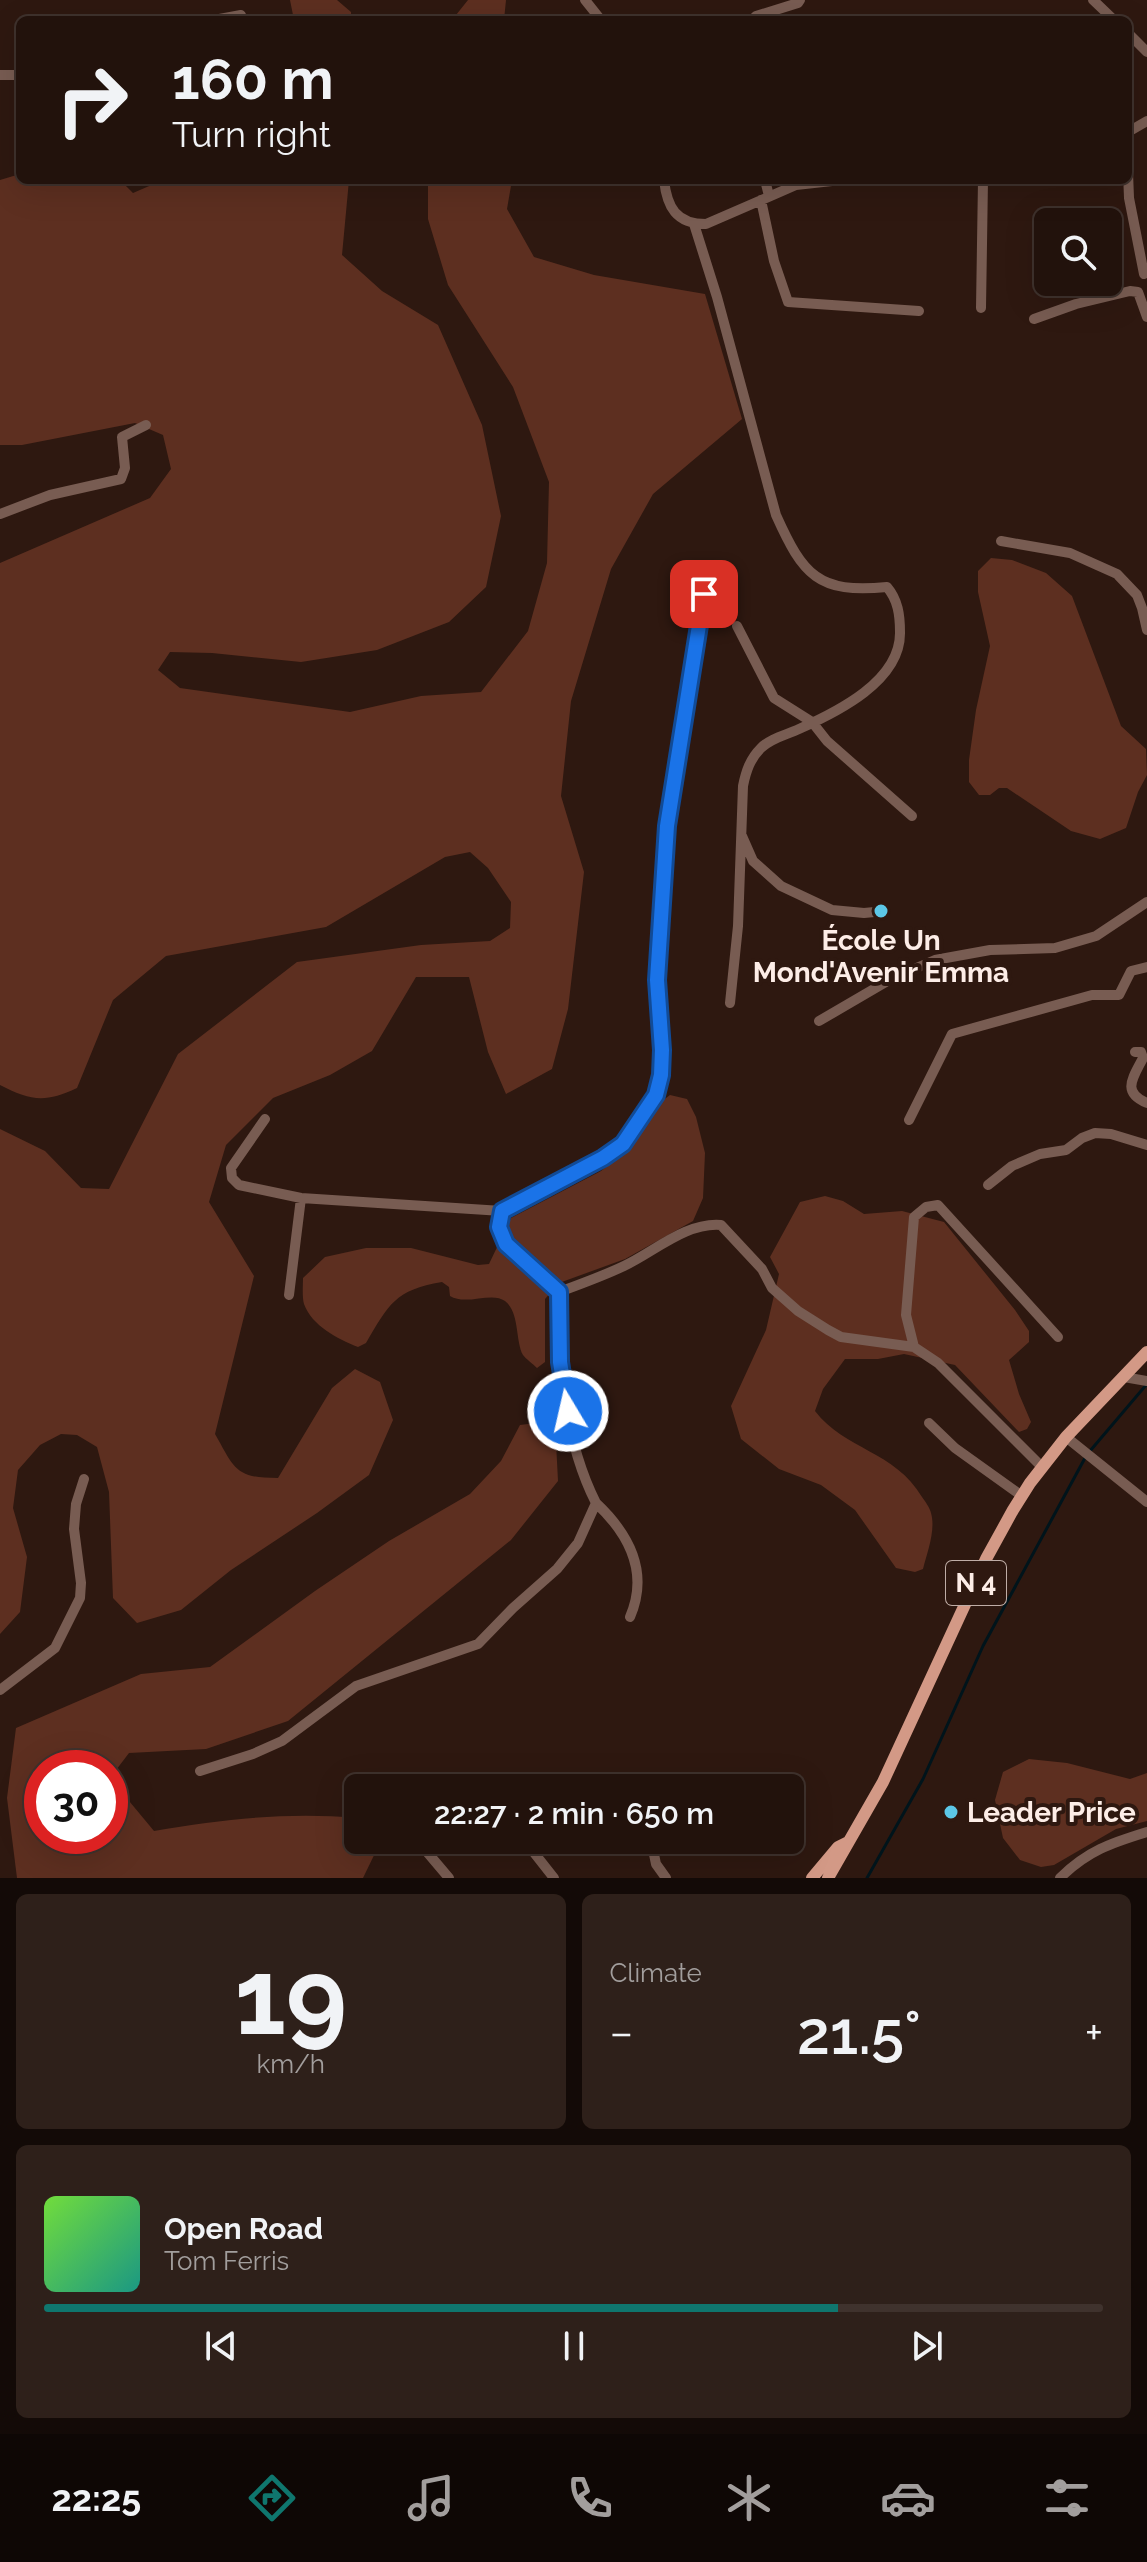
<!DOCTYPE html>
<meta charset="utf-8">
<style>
:root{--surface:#22120c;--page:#2e201a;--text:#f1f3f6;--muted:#a29e9d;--line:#3f322d;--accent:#0f766e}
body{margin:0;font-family:Raleway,sans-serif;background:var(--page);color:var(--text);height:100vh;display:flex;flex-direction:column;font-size:30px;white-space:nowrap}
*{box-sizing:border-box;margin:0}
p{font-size:26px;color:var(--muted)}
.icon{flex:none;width:44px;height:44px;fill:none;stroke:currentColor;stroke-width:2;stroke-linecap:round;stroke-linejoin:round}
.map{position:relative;height:1878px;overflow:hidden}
.panel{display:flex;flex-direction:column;gap:16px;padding:16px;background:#130a07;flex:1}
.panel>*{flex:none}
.hud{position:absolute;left:16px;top:16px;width:1116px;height:168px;border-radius:12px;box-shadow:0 8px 32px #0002,0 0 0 2px var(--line);background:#22120c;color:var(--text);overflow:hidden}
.tools{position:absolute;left:1034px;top:208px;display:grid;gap:16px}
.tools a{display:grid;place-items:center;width:88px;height:88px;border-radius:12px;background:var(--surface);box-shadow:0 8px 32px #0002,0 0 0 2px var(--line);font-size:40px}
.speed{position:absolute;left:24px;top:1750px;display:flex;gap:16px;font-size:40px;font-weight:700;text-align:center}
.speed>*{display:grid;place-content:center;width:104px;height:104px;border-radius:50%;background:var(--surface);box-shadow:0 8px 32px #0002,0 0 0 2px var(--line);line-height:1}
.speed .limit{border:12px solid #d22;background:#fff;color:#111}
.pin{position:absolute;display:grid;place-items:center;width:68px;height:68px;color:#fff;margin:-34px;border-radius:16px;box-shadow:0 4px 12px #0006}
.me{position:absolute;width:88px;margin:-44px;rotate:351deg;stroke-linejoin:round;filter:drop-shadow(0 0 6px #0008)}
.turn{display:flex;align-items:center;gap:28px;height:168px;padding:0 24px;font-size:36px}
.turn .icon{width:104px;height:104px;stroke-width:2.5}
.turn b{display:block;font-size:56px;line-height:68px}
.big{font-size:60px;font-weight:600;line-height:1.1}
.panel .widget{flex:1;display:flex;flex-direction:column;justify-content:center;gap:12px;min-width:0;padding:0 28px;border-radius:12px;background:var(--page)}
.panel .dial{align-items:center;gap:0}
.dial b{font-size:104px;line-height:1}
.song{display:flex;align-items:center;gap:24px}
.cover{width:96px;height:96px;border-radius:12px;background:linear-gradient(135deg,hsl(100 70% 55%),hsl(170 70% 35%))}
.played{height:8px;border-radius:4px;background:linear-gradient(90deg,var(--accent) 75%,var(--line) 75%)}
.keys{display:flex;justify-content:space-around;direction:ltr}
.heat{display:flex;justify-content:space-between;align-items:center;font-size:44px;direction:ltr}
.panel .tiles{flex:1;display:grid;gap:16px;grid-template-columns:1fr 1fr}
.widget:last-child{grid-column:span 2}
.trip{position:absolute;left:344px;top:1774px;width:460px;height:80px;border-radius:12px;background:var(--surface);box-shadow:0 8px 32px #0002,0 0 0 2px var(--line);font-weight:600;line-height:80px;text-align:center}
.tab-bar{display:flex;height:128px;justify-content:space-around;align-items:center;background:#0e0705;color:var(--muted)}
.tab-bar .icon{width:56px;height:56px}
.tab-bar .selected{color:var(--accent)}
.tab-bar b{font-size:36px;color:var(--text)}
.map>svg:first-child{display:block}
.green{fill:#5d2f20}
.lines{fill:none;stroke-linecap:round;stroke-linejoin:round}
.stream{stroke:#00141b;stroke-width:3}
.minor{stroke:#785c52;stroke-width:10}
.major{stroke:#d39986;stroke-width:12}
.route-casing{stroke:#114b97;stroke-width:20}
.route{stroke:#1a73e8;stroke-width:14}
.poi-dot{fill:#5cc7e7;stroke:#2e1810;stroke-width:3}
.labels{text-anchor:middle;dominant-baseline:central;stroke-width:8;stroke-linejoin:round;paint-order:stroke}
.shield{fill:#2e1810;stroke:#bfada6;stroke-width:2}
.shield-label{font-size:26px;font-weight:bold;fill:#fdede7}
.poi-label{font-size:28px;font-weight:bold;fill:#fdede7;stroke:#2e1810}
</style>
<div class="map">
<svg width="1147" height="1878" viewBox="0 0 1147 1878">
<rect width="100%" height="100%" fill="#2e1810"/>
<path class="green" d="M290,0H337L351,12V20H294Z
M468,0H506L504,20H452Z
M20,174V180H120L133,193L163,180H349L342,255L382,291L438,325L482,425L501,516L486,587L449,622L377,650L301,662L212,653L170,652L158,670L180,688L350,712L421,696L481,692L528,631L547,563L549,482L513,387L448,285L428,219V180H512L507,209L534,257L594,275L705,294L742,419L653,494L611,569L571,701L561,796L584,872L568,1009L552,1069L506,1094L488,1052L469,977H416L372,1051L330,1075L273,1098L226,1145L209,1202L254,1276L215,1434C235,1469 235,1478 278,1478L332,1388L355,1369L380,1382L393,1420L369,1475L317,1513L231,1570L181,1610L137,1623L113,1598L109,1492L97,1447L77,1435L61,1434L40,1445L18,1470L13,1508L27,1557L20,1612L0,1634V1129L45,1151L81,1188L109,1189L178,1054L297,962L421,945L490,941L510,928L511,902L488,868L470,852L445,857L326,927L166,956L113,1000L77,1088C45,1103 31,1101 0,1085V563L150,498L171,469L163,435L135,423L22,445H0V180Z
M991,558L1012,560L1046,573L1072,596L1121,726L1146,749L1147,775L1138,792L1126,828L1100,839L1071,831L1007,788H999L990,795H979L969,782V760L976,710L990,646L978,592V571Z
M670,1095L687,1099L696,1117L705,1153L703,1198L693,1221L625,1259L559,1283L545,1299V1362L537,1368C533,1364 526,1359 523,1355C515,1340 520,1313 505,1301C492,1291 466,1306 450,1296L449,1287L442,1282C395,1290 389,1304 366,1343L358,1347C338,1339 312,1326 304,1304C302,1297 303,1285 303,1278L325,1257L366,1248H411L478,1265L489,1264L511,1218L601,1171L633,1144L658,1104Z
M825,1196L843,1201L864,1214L902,1211L944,1222L1015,1310L1029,1331V1342L1009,1360L1019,1394L1031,1422L1027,1429L1019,1432L955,1365L904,1354L878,1359H845L823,1389L815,1411C845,1450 895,1451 922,1497C925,1501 930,1508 931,1513C936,1530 927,1553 923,1569L915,1572L896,1568L855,1510L821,1485L779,1469L741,1439L731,1406L766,1330L779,1274L770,1257L800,1202Z
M536,1423L556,1442L558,1481L511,1540L288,1721L206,1749L129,1753L110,1778V1768H42V1836H110V1778L154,1831C225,1819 286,1812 358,1818V1840H374L378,1847L363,1878H17L7,1798L16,1728L141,1674L210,1667L315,1591L389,1541L470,1494L501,1461L520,1425Z
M1029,1759L1067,1763L1130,1779L1147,1773V1821L1116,1829L1054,1865L1041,1867L1020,1860L1003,1838L995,1800L1003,1772Z"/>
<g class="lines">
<path class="stream" d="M1090,1451L1147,1384
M867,1878L923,1779L983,1646L1085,1458"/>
<path class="minor" d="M585,0L601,20
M1093,0L1114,20
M214,20L241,15
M752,20L756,16L798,3L800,0
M1128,33L1147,52
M0,75H20
M1128,132L1147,121
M1128,172L1129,198L1144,274
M664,180C667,207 676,224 706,224L796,185L841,180
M765,180L769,196
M761,200L774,261L788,302L919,311
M694,224L717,297L776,515C803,575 818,594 887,587C898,600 900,615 900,632C901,681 837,712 799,729C786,735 771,738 761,748C750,759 746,771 743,786L738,926L730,1003
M981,308L983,180
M1034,319L1076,304L1130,291L1138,292L1147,317
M0,514L50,495L121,479L125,468L122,437L146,425
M1001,541L1070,553L1117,574L1137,595L1142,608L1147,630
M737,626L774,698L812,722L827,741L912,816
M742,836L753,861L781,886L832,910L864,913L885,911
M819,1021L891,979L935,960L990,950L1055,948L1096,936L1147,902
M1135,1052H1141L1143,1058C1133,1078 1121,1092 1147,1103
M265,1119L231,1168L232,1178L239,1185L301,1198L502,1211
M909,1120L952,1034L1092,995H1119L1131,971L1147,967
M988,1185L1012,1166L1040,1154L1066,1150L1082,1138L1095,1133L1111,1134L1147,1145
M559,1292C581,1284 603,1276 624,1266C654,1252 686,1222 721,1225L762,1269L772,1288L798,1311L828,1330L841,1337L914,1347
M289,1295L301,1198
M1124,1377L1147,1381
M929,1423L955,1448L1022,1496
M1066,1437L1147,1502
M1042,1467L938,1363L914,1347L906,1315L914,1217L926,1207L938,1205L1058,1337
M596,1503C630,1535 649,1573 630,1617
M0,1690L55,1648L80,1598L81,1583L74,1529L76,1504L84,1479
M200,1771L253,1754L282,1741L356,1686L478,1644L513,1608L557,1569L578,1543L596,1503C566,1444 555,1358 559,1292L506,1244L499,1227L502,1211L603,1158L623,1144L656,1095L661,1075L662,1050L657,980L667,826L704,594
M623,1784L626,1788
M544,1788L547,1785
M524,1840L554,1878
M651,1840L656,1864L666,1878
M427,1852L449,1878
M1060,1878C1087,1851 1111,1843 1147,1832"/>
<path class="major" d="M812,1878L838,1847L848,1842
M828,1878L883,1782L986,1559L1013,1510L1030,1483L1066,1437L1147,1352"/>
</g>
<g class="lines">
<defs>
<path id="route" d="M568,1411L560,1362L559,1292L506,1244L499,1227L502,1211L603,1158L623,1144L656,1095L661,1075L662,1050L657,980L667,826L704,594"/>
</defs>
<use href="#route" class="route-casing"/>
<use href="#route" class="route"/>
</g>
<g class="poi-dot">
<circle cx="881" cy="911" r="8"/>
<circle cx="951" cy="1812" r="8"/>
</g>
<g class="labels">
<rect class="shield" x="946" y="1561" width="60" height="44" rx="6"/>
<g class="shield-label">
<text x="976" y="1583">N 4</text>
</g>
<g class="poi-label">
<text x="881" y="940">École Un<tspan x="881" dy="32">Mond'Avenir Emma</tspan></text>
<text x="967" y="1812" text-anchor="start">Leader Price</text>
</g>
</g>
</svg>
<div class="tools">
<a><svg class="icon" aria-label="search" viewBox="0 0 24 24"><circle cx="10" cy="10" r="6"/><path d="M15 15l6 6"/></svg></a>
</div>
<div class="speed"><div class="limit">30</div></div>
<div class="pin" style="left:704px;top:594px;background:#d93025"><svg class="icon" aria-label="arrive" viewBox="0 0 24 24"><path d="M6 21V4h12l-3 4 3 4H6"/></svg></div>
<svg class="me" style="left:568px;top:1411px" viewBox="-20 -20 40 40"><circle r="17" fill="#1a73e8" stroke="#fff" stroke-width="3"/><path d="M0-11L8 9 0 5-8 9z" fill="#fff"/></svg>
<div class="trip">22:27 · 2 min · 650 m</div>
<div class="hud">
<div class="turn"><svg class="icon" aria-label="right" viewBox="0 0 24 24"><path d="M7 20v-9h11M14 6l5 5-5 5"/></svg><div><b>160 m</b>Turn right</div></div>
</div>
</div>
<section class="panel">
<div class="tiles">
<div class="widget dial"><b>19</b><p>km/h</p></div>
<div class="widget"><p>Climate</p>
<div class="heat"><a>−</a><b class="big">21.5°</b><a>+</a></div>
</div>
<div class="widget">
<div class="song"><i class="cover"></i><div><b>Open Road</b><p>Tom Ferris</p></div></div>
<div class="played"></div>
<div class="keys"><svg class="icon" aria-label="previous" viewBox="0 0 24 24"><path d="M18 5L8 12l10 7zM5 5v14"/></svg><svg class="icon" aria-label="pause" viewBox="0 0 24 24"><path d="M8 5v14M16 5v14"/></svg><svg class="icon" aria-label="next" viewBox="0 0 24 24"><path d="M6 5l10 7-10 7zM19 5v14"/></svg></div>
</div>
</div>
</section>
<nav class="tab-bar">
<b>22:25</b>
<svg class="icon selected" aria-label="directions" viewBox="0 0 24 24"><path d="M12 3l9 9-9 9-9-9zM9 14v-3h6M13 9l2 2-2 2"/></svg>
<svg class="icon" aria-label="music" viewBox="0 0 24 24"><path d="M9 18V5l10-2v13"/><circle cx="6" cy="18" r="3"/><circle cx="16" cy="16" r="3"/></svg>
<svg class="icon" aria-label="phone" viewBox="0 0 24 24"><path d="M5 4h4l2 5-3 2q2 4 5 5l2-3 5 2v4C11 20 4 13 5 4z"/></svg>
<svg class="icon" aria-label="climate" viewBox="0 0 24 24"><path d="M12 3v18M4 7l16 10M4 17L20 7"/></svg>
<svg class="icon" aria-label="car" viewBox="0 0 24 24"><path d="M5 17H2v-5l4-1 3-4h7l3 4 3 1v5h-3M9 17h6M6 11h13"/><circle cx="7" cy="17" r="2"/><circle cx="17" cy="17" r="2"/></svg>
<svg class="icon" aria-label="filters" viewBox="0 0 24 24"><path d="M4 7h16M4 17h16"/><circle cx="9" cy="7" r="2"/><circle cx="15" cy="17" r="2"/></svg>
</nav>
